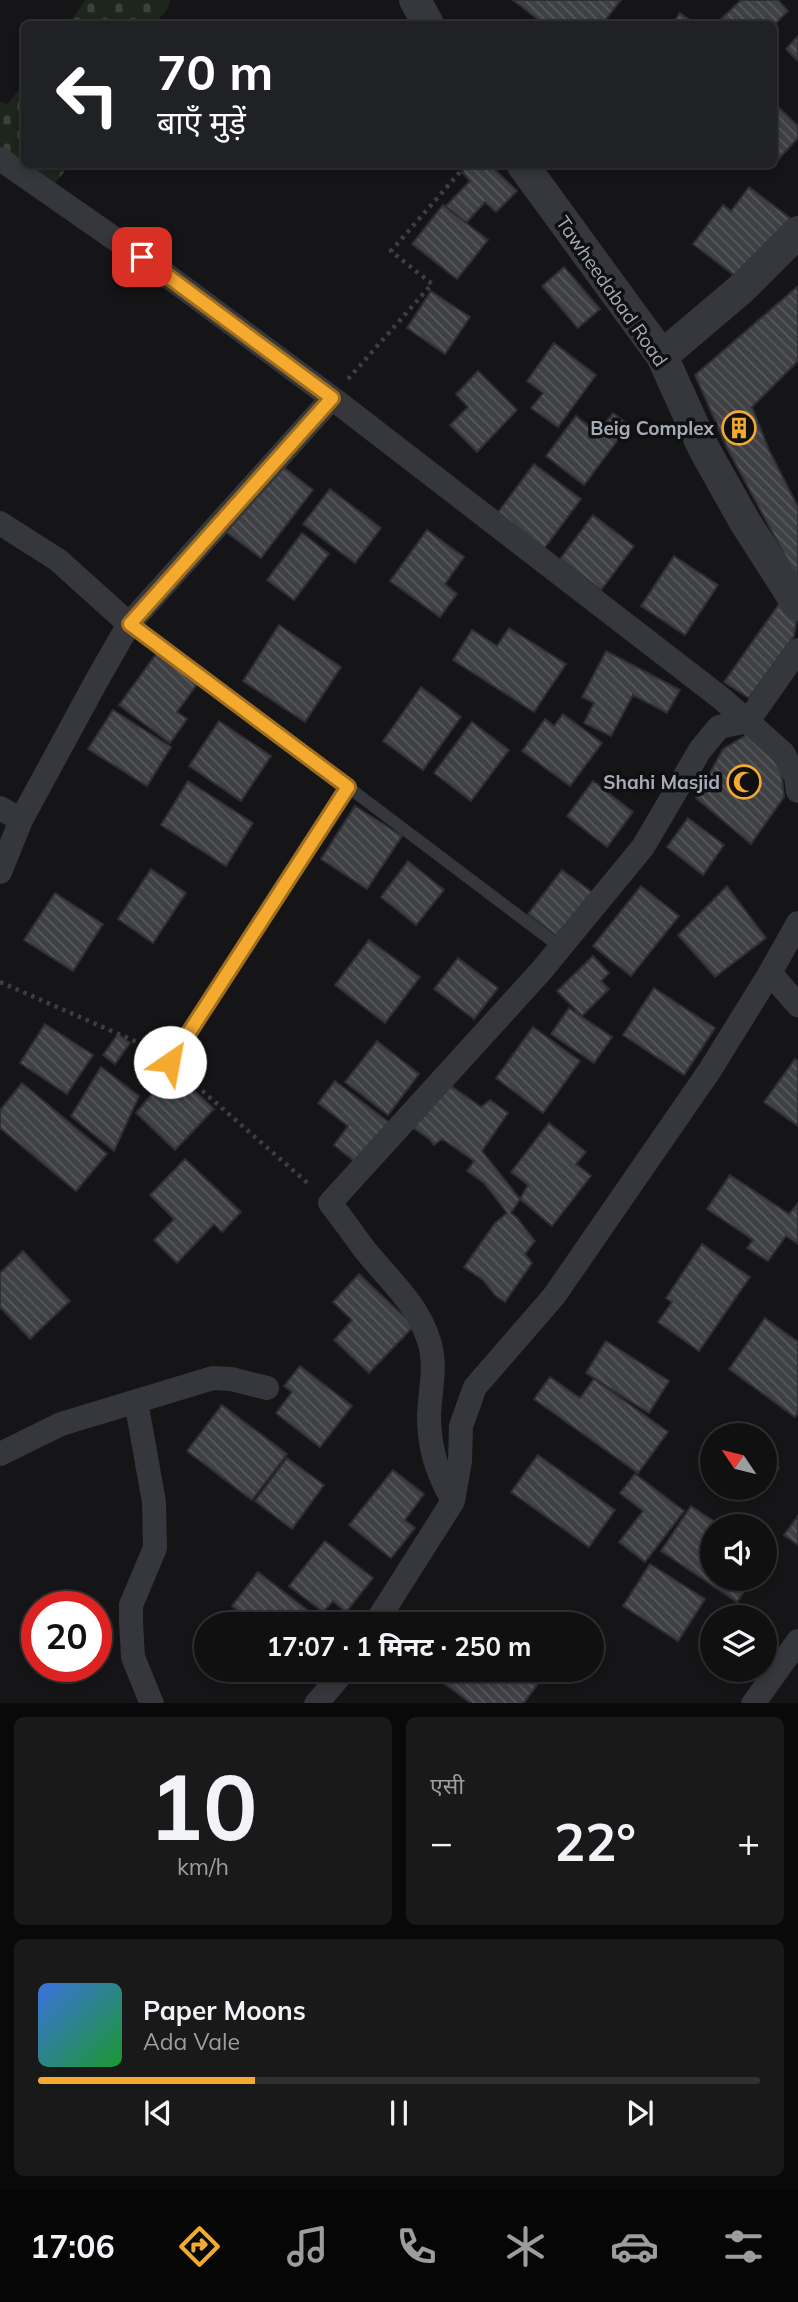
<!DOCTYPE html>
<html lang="hi">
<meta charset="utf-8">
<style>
:root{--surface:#101011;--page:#19191a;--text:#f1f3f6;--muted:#9c9d9f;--line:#303031;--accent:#f4a92f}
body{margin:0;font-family:Mulish,"Noto Sans Devanagari",sans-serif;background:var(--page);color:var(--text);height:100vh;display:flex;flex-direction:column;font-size:26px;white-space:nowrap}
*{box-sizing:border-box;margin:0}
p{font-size:23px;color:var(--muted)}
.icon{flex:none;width:38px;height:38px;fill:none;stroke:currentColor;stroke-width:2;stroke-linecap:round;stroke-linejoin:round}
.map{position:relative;height:1703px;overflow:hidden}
.sheet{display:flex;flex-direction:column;gap:14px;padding:14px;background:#090909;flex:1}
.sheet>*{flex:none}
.top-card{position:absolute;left:21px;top:21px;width:756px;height:147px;border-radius:10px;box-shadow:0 4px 10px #0003,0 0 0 2px var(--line);background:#202124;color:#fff;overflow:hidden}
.needle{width:46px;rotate:305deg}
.fabs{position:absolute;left:700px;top:1423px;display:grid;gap:14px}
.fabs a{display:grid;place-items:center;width:77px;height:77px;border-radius:50%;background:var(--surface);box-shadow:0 4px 10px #0003,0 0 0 2px var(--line);font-size:35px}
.speed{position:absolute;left:21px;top:1591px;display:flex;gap:14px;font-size:35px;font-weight:700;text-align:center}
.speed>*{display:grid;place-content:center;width:91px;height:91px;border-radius:50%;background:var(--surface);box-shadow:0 4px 10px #0003,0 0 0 2px var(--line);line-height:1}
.speed .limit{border:10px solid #d22;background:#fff;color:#111}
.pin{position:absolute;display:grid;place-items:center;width:60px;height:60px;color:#fff;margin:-30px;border-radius:14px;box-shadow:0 4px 10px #0006}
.me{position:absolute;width:77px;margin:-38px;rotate:33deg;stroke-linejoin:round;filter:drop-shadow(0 0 5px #0008)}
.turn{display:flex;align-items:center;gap:24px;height:147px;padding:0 21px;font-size:32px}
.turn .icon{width:91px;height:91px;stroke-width:2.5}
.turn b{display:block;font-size:49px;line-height:60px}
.big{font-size:52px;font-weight:700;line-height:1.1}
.sheet .tile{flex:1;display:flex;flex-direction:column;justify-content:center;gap:10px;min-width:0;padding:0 24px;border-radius:10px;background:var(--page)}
.sheet .dial{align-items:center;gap:0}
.dial b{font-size:91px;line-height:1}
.song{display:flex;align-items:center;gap:21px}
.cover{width:84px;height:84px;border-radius:10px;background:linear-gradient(135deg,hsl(220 70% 55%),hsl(130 70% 35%))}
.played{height:7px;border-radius:4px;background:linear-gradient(90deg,var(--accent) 30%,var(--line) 30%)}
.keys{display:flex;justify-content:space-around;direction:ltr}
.heat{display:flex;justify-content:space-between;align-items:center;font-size:38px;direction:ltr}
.sheet .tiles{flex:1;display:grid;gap:14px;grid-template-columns:1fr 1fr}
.tile:last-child{grid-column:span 2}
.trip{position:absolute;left:194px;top:1612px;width:410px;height:70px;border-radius:35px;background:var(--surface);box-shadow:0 4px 10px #0003,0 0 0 2px var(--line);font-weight:700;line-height:70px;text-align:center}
.menu{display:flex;height:112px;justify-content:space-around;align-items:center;background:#060607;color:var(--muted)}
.menu .icon{width:49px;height:49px}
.menu .selected{color:var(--accent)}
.menu b{font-size:32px;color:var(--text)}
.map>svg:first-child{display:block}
.cemetery{fill:url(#cemetery-stones)}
.building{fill:url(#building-back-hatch);stroke:#2f2f33;stroke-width:2}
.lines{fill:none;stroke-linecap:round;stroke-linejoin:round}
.path{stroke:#3c3e43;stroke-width:4.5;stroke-dasharray:3.5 5;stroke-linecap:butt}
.service{stroke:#36373c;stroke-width:12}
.minor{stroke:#36373c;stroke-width:24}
.tertiary{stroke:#36373c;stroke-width:32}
.route-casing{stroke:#9f6e1f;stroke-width:18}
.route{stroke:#f4a92f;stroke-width:12}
.labels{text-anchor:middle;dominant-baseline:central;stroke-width:7;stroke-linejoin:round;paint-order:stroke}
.street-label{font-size:19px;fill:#a6acb7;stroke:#101012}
.poi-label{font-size:19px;font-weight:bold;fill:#a6acb7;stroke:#101012;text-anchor:end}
</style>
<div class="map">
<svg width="798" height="1704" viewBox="0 0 798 1704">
<defs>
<pattern id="cemetery-stones" width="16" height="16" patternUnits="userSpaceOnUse" patternTransform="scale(1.75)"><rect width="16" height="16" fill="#1d251d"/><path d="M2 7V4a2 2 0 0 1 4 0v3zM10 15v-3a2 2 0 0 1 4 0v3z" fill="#3b423c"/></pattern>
<pattern id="building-back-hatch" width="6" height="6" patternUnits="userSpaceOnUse" patternTransform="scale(1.75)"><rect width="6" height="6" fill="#3f4044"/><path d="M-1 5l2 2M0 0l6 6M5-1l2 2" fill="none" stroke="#58595d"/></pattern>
</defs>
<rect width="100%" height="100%" fill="#151517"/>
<path class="cemetery" d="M86,0H170L167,10L154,24H68Z
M24,83V164L70,165L54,184L0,149V102L8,104Z"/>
<path class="building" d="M513,0H621L602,24H544Z
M741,0H778L788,11L774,25L718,24L717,23Z
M680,13L695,24H672Z
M798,36V61L786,49Z
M774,103L798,126V138L774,164Z
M469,164H489L517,191L496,212L485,202L466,223L446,206L470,181L462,172Z
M749,187L790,218L742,281L693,244L723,205L731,211Z
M443,205L488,240L457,279L412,244Z
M564,267L600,309L578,328L542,286Z
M798,286V361L752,407L769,450L798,507V580L727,448L695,375Z
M431,291L470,317L445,354L407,328Z
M554,343L596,375L558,427L531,408L543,393L527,381Z
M478,371L517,410L477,452L450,425L468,407L456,394Z
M613,413L629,425L584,485L546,456L576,416L598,433Z
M278,463L313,490L261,558L226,532Z
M534,464L581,499L543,550L496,515Z
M330,489L381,528L355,563L303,524Z
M593,515L634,546L601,590L560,559Z
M427,530L464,557L445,584L457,594L440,617L390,581Z
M302,533L329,554L294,600L267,580Z
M674,556L718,585L685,635L641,606Z
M784,597L797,618L794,636L749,698L724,682Z
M279,625L341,667L305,722L243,681Z
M509,628L566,664L534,712L453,660L472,630L497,646Z
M606,651L680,690L667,713L633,695L611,736L584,723L594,703L582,697Z
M157,653L198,683L177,712L187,719L170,743L119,705Z
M421,687L461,717L423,770L383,741Z
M113,710L171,747L147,786L88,749Z
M563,714L602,743L570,786L522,751L545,719L554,726Z
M219,721L271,756L241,801L189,766Z
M472,722L509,750L471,801L434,773Z
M753,731L781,767L784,797L751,844L696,798L723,749Z
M188,781L253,823L226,866L161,825Z
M593,781L633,812L607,847L567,816Z
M355,806L402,836L367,889L321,859Z
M688,818L724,845L703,875L667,847Z
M408,861L444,890L416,925L381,897Z
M151,869L186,893L153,943L118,919Z
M562,870L596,895L562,940L528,914Z
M641,886L679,916L631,976L593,946Z
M727,886L766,938L715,977L678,935Z
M55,893L103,924L73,971L24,940Z
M369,940L420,977L385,1023L335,985Z
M593,956L609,973L601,981L609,989L582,1016L557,991Z
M458,958L498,988L474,1019L434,989Z
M654,988L715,1028L684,1075L623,1035Z
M569,1008L612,1037L594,1063L551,1034Z
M45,1024L93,1055L67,1094L20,1063Z
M533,1027L580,1061L543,1113L496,1078Z
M118,1034L130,1043L115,1064L103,1055Z
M377,1041L419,1074L388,1115L345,1082Z
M795,1059L798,1061V1126L764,1102Z
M101,1067L139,1096L114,1151L71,1116Z
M172,1070L214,1109L175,1150L136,1113Z
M335,1081L391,1124L359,1165L334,1145L348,1126L318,1103Z
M22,1083L107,1154L76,1191L0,1128V1110Z
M450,1085L481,1107L490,1100L508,1113L482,1151L520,1199L511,1213L517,1218L535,1241L525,1254L532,1263L505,1302L496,1296L483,1280L464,1267L495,1223L507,1213L484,1183L467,1171L474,1161L442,1139L434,1145L429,1139L412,1127Z
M549,1123L586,1152L576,1164L591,1176L552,1226L520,1199L528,1185L511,1172Z
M185,1159L241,1212L222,1232L214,1224L177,1263L154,1240L174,1219L150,1195Z
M730,1175L789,1214L798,1203V1244L786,1236L768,1261L747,1248L753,1240L707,1209Z
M702,1244L750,1277L699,1351L658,1322L672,1302L666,1298Z
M23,1251L70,1301L30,1339L0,1307V1273Z
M359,1274L414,1326L369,1373L334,1340L352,1320L333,1302Z
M765,1318L798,1342V1413L795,1417L729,1369Z
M606,1341L669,1381L649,1413L586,1373Z
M300,1366L352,1406L320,1447L276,1413L292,1392L284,1386Z
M550,1377L580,1398L594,1379L668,1432L638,1473L534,1399Z
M222,1405L287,1454L252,1500L187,1451Z
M538,1455L615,1510L589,1547L511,1492Z
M287,1458L324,1485L292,1529L255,1501Z
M765,1458L779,1468L765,1487Z
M393,1470L424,1494L405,1520L415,1528L391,1558L349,1525Z
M635,1474L684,1511L645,1562L619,1542L643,1511L620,1493Z
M691,1506L721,1526H712V1578H753L737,1602L661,1551Z
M798,1516V1545L784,1535Z
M325,1541L373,1578L346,1612L333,1601L323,1612L289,1586Z
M650,1564L705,1599L678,1641L623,1606Z
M258,1572L319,1619L316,1624H256L232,1606Z
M439,1670H525L540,1681L523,1704H472L434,1676Z"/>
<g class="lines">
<path class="path" d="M348,379L432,284L391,251L467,164
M0,982L155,1050
M183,1074L311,1186"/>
<path class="service" d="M129,624L348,787L170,1061
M348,787L560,947"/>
<path class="minor" d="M0,159L161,271L332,398L721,698L783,753L796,777L798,791
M0,523L58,560L129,624
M0,808L21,820
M0,872L21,820L97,680L129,624L332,398
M770,973L798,1005
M136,1401L154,1502L155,1548L131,1605V1622L133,1657L152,1704
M0,1454L61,1424L213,1378L231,1379L267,1388
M453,1501C437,1472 429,1449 429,1415C430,1390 437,1365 429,1341C417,1303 389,1280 365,1250C353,1234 342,1218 330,1203L541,971L643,847L700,750L719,727L748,721L798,650
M375,1624L453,1501L460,1461L461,1426L475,1387L554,1296L710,1070L770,973L798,923
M316,1704L345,1670
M753,1704L798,1641"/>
<path class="tertiary" d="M415,0L428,24
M522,164L662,356L704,449L745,522L798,605
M662,356L741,289L798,232"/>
</g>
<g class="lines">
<defs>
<path id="route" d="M142,257L332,398L130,624L348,787L170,1062"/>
</defs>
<use href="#route" class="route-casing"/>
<use href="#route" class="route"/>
</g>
<defs>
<symbol id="building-ring" viewBox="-11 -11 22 22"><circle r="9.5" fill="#101012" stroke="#f4a92f" stroke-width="1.5"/><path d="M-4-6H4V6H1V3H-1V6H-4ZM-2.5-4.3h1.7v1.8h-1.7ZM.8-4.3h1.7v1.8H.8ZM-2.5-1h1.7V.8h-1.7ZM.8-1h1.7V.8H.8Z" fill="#f4a92f"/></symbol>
<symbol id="mosque-ring" viewBox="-11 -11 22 22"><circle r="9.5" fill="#101012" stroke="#f4a92f" stroke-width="1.5"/><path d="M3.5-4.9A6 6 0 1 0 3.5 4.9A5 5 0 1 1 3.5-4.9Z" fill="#f4a92f"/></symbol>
</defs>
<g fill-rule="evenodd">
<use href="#building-ring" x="720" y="409" width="38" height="38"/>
<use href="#mosque-ring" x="725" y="763" width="38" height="38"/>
</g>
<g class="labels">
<g class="street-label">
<text transform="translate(612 291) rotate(55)">Tawheedabad Road</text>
</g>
<g class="poi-label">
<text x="714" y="428">Beig Complex</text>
<text x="720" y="782">Shahi Masjid</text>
</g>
</g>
</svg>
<div class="fabs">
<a><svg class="needle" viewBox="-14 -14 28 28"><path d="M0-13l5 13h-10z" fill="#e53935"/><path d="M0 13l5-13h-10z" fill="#9c9d9f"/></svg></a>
<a><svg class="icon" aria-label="sound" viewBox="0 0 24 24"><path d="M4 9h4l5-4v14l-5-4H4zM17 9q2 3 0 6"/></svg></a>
<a><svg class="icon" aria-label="layers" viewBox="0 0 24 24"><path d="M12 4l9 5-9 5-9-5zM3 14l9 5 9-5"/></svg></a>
</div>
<div class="speed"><div class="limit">20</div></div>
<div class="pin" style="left:142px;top:257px;background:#d93025"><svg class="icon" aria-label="arrive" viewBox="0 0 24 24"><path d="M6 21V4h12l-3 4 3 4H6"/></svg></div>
<svg class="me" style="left:170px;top:1062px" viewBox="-20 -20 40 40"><circle r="19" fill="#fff"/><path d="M0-13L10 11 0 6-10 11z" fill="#f4a92f"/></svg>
<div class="trip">17:07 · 1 मिनट · 250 m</div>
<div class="top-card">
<div class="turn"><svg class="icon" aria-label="left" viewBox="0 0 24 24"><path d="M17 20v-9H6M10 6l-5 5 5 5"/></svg><div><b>70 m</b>बाएँ मुड़ें</div></div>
</div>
</div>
<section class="sheet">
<div class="tiles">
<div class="tile dial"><b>10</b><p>km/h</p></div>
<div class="tile"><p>एसी</p>
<div class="heat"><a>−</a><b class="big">22°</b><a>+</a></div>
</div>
<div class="tile">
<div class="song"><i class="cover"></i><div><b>Paper Moons</b><p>Ada Vale</p></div></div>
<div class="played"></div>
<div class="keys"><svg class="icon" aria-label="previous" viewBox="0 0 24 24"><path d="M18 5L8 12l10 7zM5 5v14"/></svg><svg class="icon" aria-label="pause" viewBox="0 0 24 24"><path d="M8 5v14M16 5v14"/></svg><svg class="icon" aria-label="next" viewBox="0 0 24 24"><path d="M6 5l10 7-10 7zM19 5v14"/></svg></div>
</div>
</div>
</section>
<nav class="menu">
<b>17:06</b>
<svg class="icon selected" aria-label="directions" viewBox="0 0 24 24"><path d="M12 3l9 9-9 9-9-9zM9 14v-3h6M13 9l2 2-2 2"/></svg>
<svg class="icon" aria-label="music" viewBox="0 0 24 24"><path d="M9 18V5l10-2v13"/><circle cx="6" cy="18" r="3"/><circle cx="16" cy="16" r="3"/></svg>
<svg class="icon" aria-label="phone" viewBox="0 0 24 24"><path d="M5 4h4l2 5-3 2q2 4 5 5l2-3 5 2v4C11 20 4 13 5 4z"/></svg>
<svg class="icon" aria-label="climate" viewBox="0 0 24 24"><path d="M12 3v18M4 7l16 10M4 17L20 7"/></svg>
<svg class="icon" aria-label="car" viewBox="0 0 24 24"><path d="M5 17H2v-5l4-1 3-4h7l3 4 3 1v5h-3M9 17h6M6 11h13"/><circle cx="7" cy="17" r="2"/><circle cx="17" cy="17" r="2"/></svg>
<svg class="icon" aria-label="filters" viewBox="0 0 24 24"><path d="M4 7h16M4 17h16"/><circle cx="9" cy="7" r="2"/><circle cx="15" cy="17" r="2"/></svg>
</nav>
